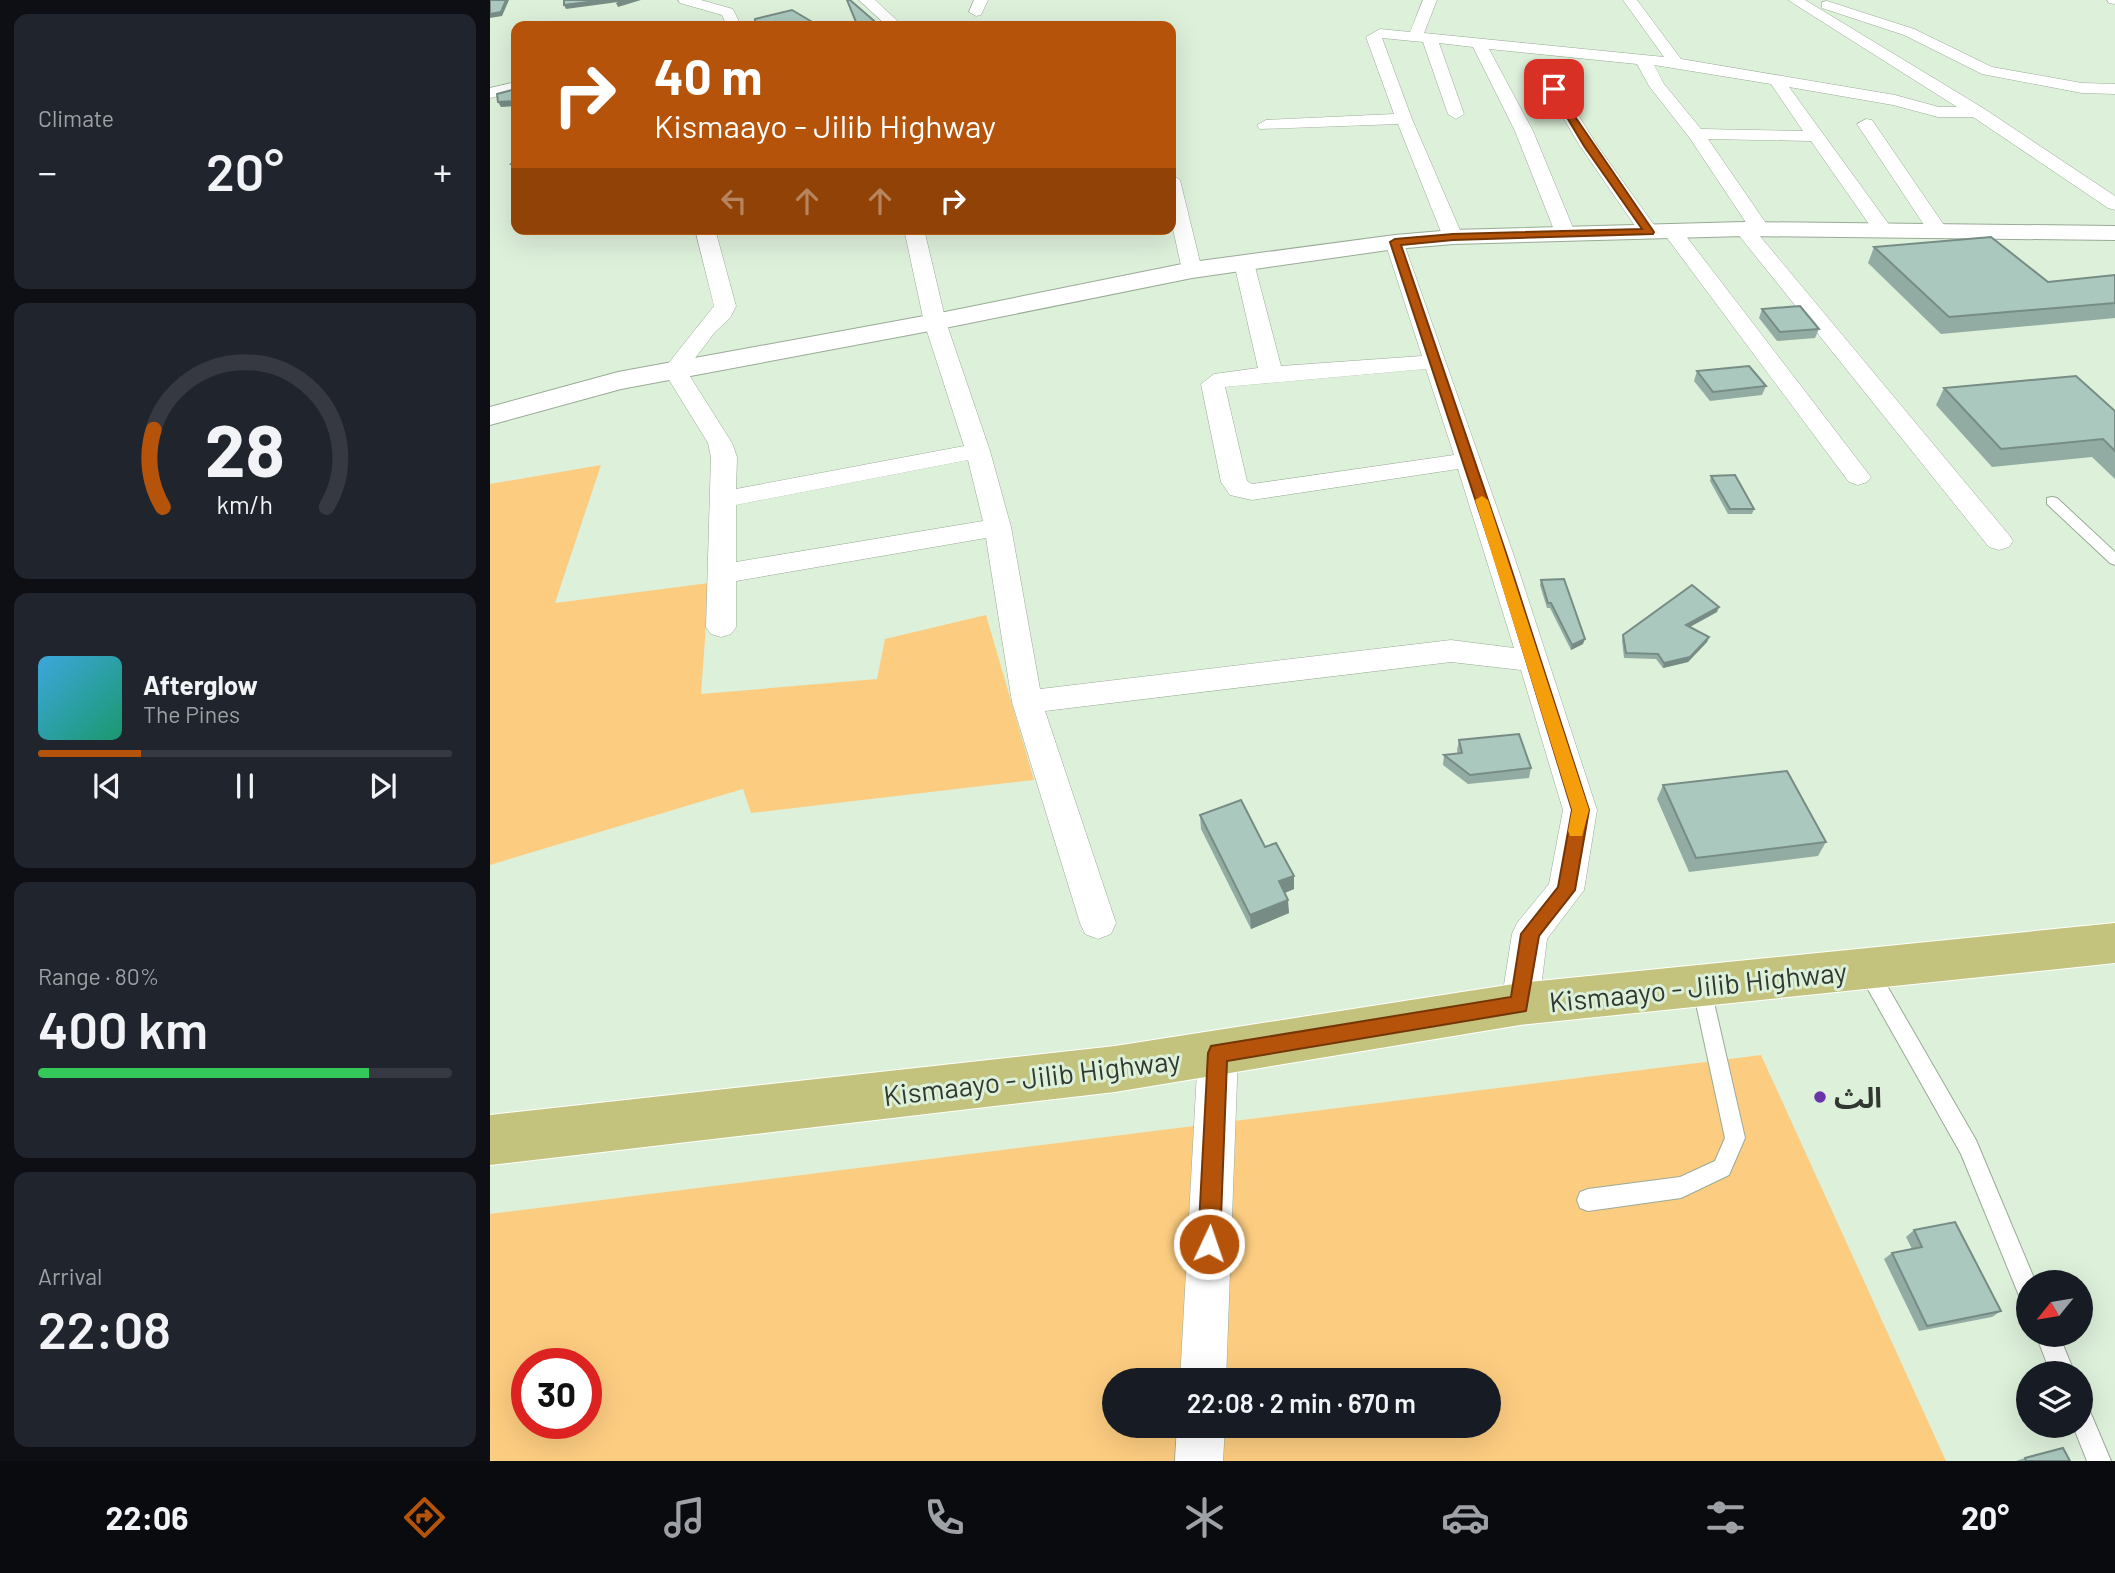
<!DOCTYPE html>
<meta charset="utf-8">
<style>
:root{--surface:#171b24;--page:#20242c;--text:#f1f3f6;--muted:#9ea1a6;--line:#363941;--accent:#b45309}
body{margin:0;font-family:Barlow,"Noto Sans Arabic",sans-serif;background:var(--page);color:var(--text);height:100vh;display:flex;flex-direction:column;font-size:26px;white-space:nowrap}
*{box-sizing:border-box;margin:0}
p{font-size:23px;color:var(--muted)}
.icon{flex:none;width:38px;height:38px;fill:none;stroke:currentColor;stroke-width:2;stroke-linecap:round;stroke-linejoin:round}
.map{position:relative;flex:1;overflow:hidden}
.details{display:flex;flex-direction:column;gap:14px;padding:14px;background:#0d0f14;width:490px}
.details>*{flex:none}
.hud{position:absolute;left:21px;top:21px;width:665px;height:214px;border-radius:14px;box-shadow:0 7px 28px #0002;background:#b45309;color:#fff;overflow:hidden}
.needle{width:46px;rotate:240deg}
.buttons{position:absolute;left:1526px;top:1270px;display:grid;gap:14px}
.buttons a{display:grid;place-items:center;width:77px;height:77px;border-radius:50%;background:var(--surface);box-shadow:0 7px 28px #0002;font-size:35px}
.speed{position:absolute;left:21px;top:1348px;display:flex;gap:14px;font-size:35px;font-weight:700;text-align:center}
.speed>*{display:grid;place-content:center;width:91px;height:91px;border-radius:50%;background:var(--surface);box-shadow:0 7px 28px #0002;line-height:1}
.speed .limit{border:10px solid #d22;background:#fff;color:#111}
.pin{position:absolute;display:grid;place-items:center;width:60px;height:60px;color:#fff;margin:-30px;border-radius:14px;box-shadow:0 4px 10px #0006}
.me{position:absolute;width:77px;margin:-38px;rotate:3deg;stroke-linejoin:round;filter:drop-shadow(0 0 5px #0008)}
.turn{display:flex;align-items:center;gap:24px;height:147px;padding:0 28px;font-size:32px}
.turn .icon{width:91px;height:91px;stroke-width:2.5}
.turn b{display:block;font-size:49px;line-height:60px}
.lanes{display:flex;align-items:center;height:66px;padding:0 28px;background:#0003;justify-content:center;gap:35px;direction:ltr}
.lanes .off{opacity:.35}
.big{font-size:52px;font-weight:600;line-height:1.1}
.details .card{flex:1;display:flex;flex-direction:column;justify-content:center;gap:10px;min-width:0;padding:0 24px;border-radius:14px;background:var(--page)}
.details .dial{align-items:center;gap:0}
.dial svg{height:182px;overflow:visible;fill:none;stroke:var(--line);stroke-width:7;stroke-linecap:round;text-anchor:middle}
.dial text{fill:var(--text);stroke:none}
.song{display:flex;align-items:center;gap:21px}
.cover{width:84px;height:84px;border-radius:10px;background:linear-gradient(135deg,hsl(200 70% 55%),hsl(160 70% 35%))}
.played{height:7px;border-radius:4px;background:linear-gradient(90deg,var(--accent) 25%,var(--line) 25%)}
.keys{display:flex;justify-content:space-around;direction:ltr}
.heat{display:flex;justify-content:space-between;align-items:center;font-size:38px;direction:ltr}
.charge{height:10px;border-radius:5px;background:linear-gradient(90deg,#34c759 80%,var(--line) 0)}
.trip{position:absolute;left:612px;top:1368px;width:399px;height:70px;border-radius:35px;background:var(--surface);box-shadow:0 7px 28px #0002;font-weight:600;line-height:70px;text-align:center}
.menu{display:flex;height:112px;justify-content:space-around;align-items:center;background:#090b0e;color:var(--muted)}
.menu .icon{width:49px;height:49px}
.menu .selected{color:var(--accent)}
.menu b{font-size:32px;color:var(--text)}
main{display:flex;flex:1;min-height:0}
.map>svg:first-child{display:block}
.green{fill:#fccc80;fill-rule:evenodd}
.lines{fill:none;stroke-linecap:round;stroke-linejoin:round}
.service-casing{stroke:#99ab96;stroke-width:2}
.minor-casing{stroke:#99ab96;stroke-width:1}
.tertiary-casing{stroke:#99ab96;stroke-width:2}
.primary-casing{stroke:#fff;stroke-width:2}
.service{fill:#fff;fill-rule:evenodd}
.minor{fill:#fff;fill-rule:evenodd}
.tertiary{fill:#fff;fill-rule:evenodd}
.primary{fill:#c3c37e;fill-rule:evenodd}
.wall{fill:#92aca3}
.shaded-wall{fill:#778c85}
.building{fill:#aac8be;stroke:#778c85;stroke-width:2}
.route{fill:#b45309;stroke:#753606;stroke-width:2}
.slow{fill:#f59e0b}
.poi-dot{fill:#6934aa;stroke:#ddf0da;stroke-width:2.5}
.labels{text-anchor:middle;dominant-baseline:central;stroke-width:6;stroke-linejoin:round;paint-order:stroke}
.near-street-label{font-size:28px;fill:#313830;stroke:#ddf0da}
.near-poi-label{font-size:28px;font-weight:bold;fill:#313830;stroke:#ddf0da;text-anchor:start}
</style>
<main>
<section class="details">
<div class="card"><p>Climate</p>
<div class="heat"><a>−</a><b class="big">20°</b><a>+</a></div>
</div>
<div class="card dial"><svg viewBox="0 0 100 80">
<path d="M14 69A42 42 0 1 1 86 69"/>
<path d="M14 69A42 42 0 0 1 10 35" stroke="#b45309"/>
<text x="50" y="56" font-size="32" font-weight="700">28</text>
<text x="50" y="72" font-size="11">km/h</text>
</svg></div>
<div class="card">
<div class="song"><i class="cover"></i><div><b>Afterglow</b><p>The Pines</p></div></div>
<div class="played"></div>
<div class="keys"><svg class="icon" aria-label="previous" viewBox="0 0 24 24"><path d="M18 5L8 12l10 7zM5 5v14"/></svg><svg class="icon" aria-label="pause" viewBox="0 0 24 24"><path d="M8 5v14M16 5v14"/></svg><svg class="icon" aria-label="next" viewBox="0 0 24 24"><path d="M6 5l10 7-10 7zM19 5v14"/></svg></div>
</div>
<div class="card"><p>Range · 80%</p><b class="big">400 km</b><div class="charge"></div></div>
<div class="card"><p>Arrival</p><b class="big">22:08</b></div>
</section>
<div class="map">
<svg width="1625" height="1461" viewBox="0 0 1625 1461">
<rect width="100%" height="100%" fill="#ddf0da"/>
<path class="green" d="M111,465L65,603L219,583L211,694L387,679L395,639L496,615L544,780L261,813L253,789L0,865V484Z
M1271,1055L1456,1461H0V1214ZM37,1363H96V1423H37ZM625,1381H999V1426H625Z"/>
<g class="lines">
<defs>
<path id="service" d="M1562,497L1567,498L1625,552V565L1620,563L1557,504V498Z
M1378,963L1385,965L1486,1140L1546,1283H1538V1301L1530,1298L1471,1154L1371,977L1369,971L1371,965Z
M1211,977L1218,979L1220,985L1255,1138L1239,1175L1191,1198L1098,1211L1090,1208L1087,1200L1090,1192L1098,1189L1190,1177L1225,1161L1235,1138L1202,985L1204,979Z
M1546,1335H1569L1585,1374H1561Z
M1591,1405L1599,1409L1621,1461H1597L1583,1426H1591Z"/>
<path id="minor" d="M188,0H211L243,9L251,26H237L232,15L190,3Z
M369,0H385L413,26H397Z
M484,0H498L491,15L486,16L479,12Z
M933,0H947L934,33L1174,57L1133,0H1147L1191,59L1405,95L1449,107H1467L1298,0H1315L1493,108L1625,196V210L1618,208L1483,117H1448L1403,105L1299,87L1403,230L1393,236L1386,234L1321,141L1218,139L1280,229L1277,233L1269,235L1519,535L1523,541L1519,547L1509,550L1499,547L1247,233L1244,229L1247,225L1257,224L1199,137L1159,86L1147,64L999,49L1043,131L1086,235L1083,239H1069L1066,235L1025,131L983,47L949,43L974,114L966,119L958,114L933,42L892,38L922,119L973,237L970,241H956L953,237L908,124L770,129L767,125L776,120L904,114L876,37L890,29L920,32ZM1164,65L1281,84L1313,131L1211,129L1174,84Z
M1617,0H1625V4L1619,3Z
M1337,1L1424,29L1502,67L1592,83L1625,84V94L1592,93L1492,74L1414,35L1332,8V2Z
M26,82V92L0,98V88Z
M1064,84L1070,86L1107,145L1169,232L1166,236H1152L1090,146L1056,89Z
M1376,119L1382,120L1458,231L1455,235L1448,237L1438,231L1367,124Z
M681,174L690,180L712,270L709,274H695L692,270L681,220Z
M1182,225L1189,227L1377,472L1381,477L1377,482L1368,485L1359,482L1172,231Z
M205,229H225L246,306L240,318L225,332L196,370L242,443L247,457L246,489L474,446L434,322L414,229H434L456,322L500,451L521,527L550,689L961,640L1024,648L968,469L762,500L740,495L731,482L711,384L724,374L768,368L744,263L747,259H761L764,263L791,366L932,356L895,242L898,238H912L1024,556L1107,810L1094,890L1057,939L1049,1004L1043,1016L1030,1021L1017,1016L1011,1004L1022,934L1027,923L1059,884L1073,810L1031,670L961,662L555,711L626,923L621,934L608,939L595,934L590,923L522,702L496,538L246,581V627L241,634L231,637L221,634L216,627L221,457L218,443L173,370L224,306ZM936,369L964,455L762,484L757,481L735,387ZM478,460L493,521L246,562V505Z
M728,1035L742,1040L748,1053L736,1381H690L708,1053L714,1040Z
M687,1426H735L733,1461H685Z"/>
<path id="tertiary" d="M1254,222L1625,226V240L1254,236L963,244L905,249L702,278L445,330L131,389L0,425V407L128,372L445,314L702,262L905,235L963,230Z"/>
<path id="primary" d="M1625,923V963L1030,1025L625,1092L0,1165V1115L625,1046L1030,983Z"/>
</defs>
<use href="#service" class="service-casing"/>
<use href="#minor" class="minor-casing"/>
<use href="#tertiary" class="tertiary-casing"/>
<use href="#primary" class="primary-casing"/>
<use href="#service" class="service"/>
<use href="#minor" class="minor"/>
<use href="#tertiary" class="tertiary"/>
<use href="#primary" class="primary"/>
</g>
<path class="wall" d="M26,157V169H23L21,164Z
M1384,247L1558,282L1625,275V318L1451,334L1378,263Z
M1272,309L1329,329L1325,338L1287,341L1269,318Z
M1207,371L1276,386L1272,395L1220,401L1204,381Z
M1454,388L1625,411V479L1602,457L1502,467L1446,405Z
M1221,476L1264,509L1262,514H1238L1220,481Z
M1051,580L1093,644L1081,650L1060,608H1057L1050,585Z
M1227,612L1200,627L1219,637L1217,642L1198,662L1173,668L1166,659L1134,658L1132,640L1133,635Z
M969,740L1041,768L1039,778L978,784L953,765L954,755L968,754L967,750Z
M1173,785L1336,842L1328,856L1199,872L1167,799Z
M710,815L775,847L804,889L795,893L799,913L761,929L711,829Z
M1424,1230L1511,1311L1502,1317L1429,1331L1394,1259L1402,1253L1422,1249L1416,1237Z
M1535,1458L1580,1461H1526Z"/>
<path class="shaded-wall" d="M16,0H19L12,16L0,18V14Z
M114,0H151L128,7L126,3L128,2L76,9L74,5Z
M26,101V106L11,107L8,102Z
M1229,607L1227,612L1194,630L1196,625Z
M1219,637L1217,642L1198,662L1173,668L1174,663Z
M1095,639L1093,644L1081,650L1082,645Z
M804,876V889L789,895V881Z
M798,900L799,913L761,929L760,915Z"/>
<path class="building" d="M0,0H16L11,12L0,14Z
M74,0H114L74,5Z
M357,0H360L390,26H350L349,25L366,22Z
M302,10L329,26H265V19Z
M26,86V101L8,102L7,94L26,89Z
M26,157V164H21Z
M1501,237L1558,282L1625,275V303L1459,317L1384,247Z
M1310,306L1329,329L1290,332L1272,309Z
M1259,366L1276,386L1223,392L1207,371Z
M1586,376L1625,411V451L1613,439L1511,449L1454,388Z
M1245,475L1264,509H1240L1221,476Z
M1074,579L1095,639L1082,645L1061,603H1058L1051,580Z
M1202,585L1229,607L1196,625L1219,637L1200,657L1174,663L1168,654L1136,653L1133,635Z
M1029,734L1041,768L980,775L954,755L972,753L969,740Z
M1297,771L1336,842L1206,858L1173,785Z
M751,800L775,847L786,843L804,876L789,881L798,900L760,915L710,815Z
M1465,1222L1511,1311L1437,1326L1402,1253L1432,1247L1424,1230Z
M1573,1448L1580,1461H1536L1535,1458Z"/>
<path class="route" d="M1064,86L1164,232L1163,234L963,240L911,245L1017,556L1099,810L1085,890L1049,936L1036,1011L737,1061L730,1244L727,1252L719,1255L711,1252L708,1244L718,1053L721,1046L1021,997L1031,934L1068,887L1082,810L1004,556L900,242L905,239L963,234L1152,229L1094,146L1060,89Z"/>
<path class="slow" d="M992,496L998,500L1099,810L1092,836H1080L1078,831L1082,810L985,500Z"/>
<circle class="poi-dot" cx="1330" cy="1097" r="7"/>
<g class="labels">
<g class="near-street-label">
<text transform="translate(1208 986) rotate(-6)">Kismaayo - Jilib Highway</text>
<text transform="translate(542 1077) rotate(-7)">Kismaayo - Jilib Highway</text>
</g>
<g class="near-poi-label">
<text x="1344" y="1097">الث</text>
</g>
</g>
</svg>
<div class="buttons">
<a><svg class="needle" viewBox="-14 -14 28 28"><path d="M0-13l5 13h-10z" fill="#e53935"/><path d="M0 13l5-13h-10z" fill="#9ea1a6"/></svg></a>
<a><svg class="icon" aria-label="layers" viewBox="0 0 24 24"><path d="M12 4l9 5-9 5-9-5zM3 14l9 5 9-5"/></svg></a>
</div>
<div class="speed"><div class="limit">30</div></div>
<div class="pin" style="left:1064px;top:89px;background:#d93025"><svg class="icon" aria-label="arrive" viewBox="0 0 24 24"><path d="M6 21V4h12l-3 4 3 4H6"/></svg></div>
<svg class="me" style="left:719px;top:1244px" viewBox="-20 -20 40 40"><circle r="17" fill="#b45309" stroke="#fff" stroke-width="3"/><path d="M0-11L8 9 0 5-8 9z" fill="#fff"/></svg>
<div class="trip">22:08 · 2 min · 670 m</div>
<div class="hud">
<div class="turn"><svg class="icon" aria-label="right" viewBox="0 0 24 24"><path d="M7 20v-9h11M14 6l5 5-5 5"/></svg><div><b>40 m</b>Kismaayo - Jilib Highway</div></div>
<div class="lanes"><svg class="icon off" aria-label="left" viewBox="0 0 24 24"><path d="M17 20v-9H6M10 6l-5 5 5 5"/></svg><svg class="icon off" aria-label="ahead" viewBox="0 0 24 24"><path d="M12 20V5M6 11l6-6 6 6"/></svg><svg class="icon off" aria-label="ahead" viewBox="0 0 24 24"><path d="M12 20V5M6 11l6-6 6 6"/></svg><svg class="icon" aria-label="right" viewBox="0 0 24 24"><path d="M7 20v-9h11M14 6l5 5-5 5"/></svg></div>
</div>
</div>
</main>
<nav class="menu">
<b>22:06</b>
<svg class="icon selected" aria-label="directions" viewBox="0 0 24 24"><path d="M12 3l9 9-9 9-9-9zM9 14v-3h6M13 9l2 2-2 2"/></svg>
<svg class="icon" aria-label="music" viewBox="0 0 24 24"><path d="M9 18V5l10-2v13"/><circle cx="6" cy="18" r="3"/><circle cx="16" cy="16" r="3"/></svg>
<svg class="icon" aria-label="phone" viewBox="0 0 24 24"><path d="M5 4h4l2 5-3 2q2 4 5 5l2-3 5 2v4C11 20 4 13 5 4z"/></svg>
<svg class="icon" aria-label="climate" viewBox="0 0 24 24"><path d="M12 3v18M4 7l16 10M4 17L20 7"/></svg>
<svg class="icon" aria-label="car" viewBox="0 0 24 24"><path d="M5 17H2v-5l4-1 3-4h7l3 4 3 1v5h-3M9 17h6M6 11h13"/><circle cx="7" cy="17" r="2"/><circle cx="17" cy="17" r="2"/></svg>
<svg class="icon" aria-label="filters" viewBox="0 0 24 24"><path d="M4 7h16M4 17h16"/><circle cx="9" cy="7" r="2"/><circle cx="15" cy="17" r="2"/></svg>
<b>20°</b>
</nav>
